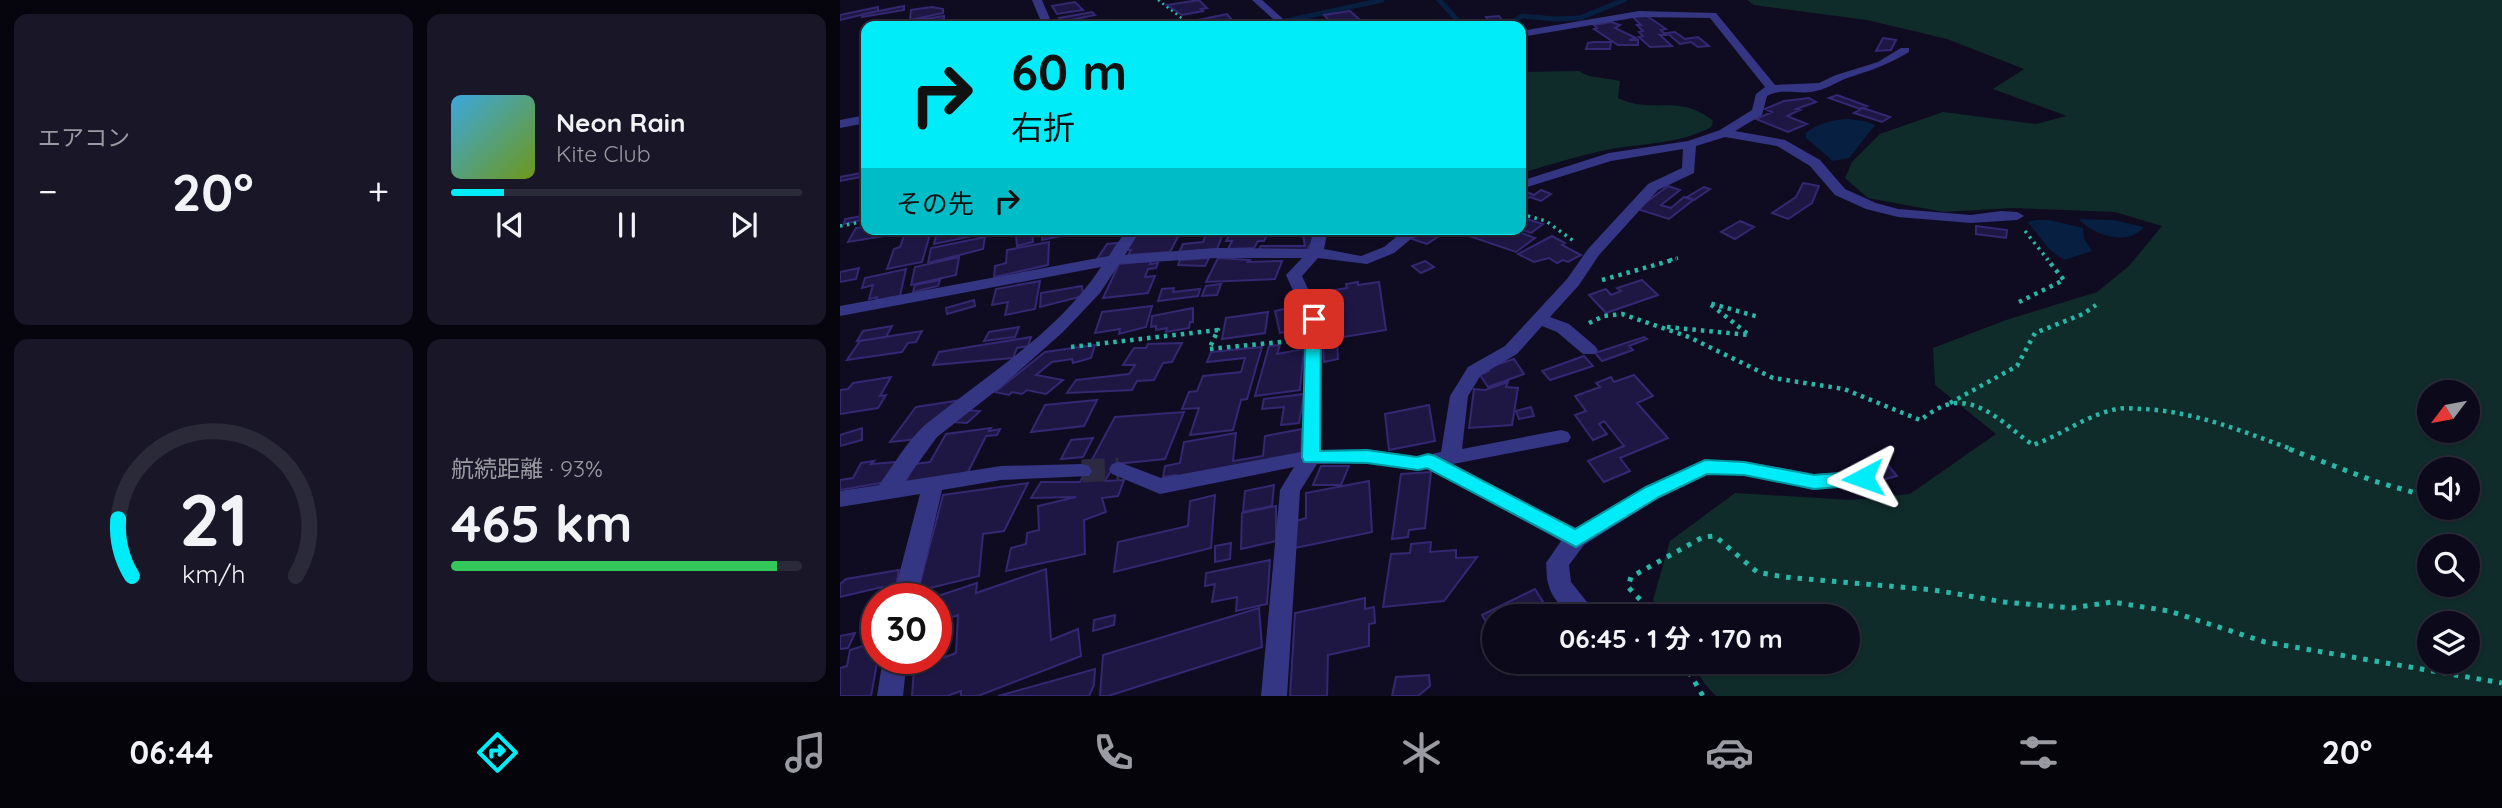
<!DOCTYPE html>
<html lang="ja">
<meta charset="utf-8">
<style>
:root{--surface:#0b091a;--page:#191727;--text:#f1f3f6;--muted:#9a9aa2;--line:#2b2a39;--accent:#00ecf8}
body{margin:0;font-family:Quicksand,"Noto Sans JP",sans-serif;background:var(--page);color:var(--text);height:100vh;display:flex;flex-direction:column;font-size:26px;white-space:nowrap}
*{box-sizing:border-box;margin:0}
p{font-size:23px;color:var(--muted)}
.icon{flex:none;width:38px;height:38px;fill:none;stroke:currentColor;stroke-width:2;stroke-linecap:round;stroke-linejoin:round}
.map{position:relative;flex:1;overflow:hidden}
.drawer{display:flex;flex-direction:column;gap:14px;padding:14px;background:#06050e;width:840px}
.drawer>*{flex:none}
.hud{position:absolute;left:21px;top:21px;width:665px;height:214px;border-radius:14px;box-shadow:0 2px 5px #0004,0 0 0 2px var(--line);background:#00ecf8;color:#111;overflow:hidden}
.needle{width:46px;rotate:238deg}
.controls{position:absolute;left:1577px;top:380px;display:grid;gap:14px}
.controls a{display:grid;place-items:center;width:63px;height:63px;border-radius:50%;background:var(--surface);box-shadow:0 2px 5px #0004,0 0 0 2px var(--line);font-size:35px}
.speed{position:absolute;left:21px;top:583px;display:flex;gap:14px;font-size:35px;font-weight:700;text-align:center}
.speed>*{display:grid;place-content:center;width:91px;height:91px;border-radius:50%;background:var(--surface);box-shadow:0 2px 5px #0004,0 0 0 2px var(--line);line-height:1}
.speed .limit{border:10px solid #d22;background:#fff;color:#111}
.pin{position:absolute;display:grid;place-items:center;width:60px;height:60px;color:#fff;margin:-30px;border-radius:14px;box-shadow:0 4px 10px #0006}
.me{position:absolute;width:77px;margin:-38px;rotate:266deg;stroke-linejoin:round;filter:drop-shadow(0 0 5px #0008)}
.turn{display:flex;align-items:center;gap:24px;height:147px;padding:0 35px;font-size:32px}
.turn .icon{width:91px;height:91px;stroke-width:2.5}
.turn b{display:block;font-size:49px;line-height:60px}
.then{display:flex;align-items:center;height:66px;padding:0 35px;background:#0003;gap:14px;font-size:26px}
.big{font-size:52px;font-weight:700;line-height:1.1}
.drawer .card{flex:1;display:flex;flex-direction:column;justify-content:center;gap:10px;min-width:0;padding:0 24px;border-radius:14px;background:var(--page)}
.drawer .dial{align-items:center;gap:0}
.dial svg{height:182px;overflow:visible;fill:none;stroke:var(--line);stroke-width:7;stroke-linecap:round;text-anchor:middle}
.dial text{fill:var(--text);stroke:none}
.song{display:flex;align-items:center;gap:21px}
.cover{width:84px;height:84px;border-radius:10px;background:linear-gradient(135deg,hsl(200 70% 55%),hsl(80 70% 35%))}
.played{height:7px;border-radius:4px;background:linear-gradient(90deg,var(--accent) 15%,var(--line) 15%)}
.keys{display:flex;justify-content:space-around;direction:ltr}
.heat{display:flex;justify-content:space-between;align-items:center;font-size:38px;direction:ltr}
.charge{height:10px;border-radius:5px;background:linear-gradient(90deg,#34c759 93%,var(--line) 0)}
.drawer .tiles{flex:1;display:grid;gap:14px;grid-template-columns:repeat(2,1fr)}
.trip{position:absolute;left:642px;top:604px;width:378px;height:70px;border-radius:35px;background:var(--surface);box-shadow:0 2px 5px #0004,0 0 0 2px var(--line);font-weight:700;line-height:70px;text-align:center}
.tabs{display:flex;height:112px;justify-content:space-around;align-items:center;background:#04040a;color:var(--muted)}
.tabs .icon{width:49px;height:49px}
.tabs .on{color:var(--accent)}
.tabs b{font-size:32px;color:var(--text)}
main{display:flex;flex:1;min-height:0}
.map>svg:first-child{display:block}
.green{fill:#0f2c2a;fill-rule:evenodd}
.water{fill:#071f40}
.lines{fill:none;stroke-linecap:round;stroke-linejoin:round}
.stream{stroke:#071f40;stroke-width:5}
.building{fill:#1e1744;stroke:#332871;stroke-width:2}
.street-tunnel{stroke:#2c2943;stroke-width:23;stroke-dasharray:23 11;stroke-linecap:butt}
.path-far3{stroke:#28b8a8;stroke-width:2.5;stroke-dasharray:2 3.5;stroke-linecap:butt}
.path-far2{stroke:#28b8a8;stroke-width:3.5;stroke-dasharray:2.5 4.5;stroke-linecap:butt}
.path-far1{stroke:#28b8a8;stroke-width:4.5;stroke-dasharray:3.5 5;stroke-linecap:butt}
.path{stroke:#28b8a8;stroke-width:5;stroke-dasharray:4.5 7;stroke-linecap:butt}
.street{fill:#353683;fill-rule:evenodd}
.route{fill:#00ecf8;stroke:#0099a1;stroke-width:2}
</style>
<main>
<section class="drawer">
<div class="tiles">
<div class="card"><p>エアコン</p>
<div class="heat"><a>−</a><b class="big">20°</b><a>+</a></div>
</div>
<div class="card">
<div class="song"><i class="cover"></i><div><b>Neon Rain</b><p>Kite Club</p></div></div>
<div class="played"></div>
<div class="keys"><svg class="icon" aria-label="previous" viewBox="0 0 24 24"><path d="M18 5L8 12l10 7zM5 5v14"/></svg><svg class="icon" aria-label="pause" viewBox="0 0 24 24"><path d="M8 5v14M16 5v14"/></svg><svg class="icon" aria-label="next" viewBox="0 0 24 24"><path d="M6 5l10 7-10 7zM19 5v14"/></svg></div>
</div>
<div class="card dial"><svg viewBox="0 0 100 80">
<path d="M14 69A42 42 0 1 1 86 69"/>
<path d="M14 69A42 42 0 0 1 8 44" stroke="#00ecf8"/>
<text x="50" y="56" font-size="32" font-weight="700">21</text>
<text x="50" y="72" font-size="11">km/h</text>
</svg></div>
<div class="card"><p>航続距離 · 93%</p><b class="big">465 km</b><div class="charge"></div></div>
</div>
</section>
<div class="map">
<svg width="1662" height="696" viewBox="0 0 1662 696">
<rect width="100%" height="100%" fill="#0f0c22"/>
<path class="green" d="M907,0H1662V696H876L865,684L851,662H1008V616H823L813,600L830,541L895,493L1011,500L1070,494L1156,434L1095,385L1093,348L1166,320L1257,292L1289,266L1322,226L1275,212L1172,208L1104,212L1028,198L1005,178L1012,162L1040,134L1103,112L1196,124L1227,116L1153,89L1184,69L1107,39L1027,20L914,5ZM1589,392H1628V430H1589ZM1589,469H1628V508H1589ZM1589,546H1628V584H1589ZM1589,623H1628V662H1589Z
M739,71C750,79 766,77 780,81L778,98C812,115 839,93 873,121L871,127C840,144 805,143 771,149C740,155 710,165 681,173V72Z"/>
<path class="water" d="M1007,119L1024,121L1035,125L1009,158L993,161L966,138V133C978,123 992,120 1007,119Z
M1239,219L1273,220L1304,227C1288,247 1252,235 1239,219Z
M1196,220H1209L1243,228L1244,239L1252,251L1224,260L1209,249L1188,222Z"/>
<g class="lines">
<path class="stream" d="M599,0L623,26
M446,21L542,0
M666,26L682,16L715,19L740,18L784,0"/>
</g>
<path class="building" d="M359,0L367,8L361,9L363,11L342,15L327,5Z
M235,2L243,10L217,14L212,6Z
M64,6V10L22,17L23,14Z
M38,7V11L0,20V15Z
M92,7L103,9V13L70,20L71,10Z
M510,11L520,20L493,25L484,15Z
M252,12L255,15L231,20L233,22L224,24L219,18Z
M387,14L396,25L393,26L412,23L414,25L407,26H358L361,25L358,20Z
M104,16V19L58,26L59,23Z
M659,16L666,25L653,26L646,17Z
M807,16L826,29L821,30L826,35H820L832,46L810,47L799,37L803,36L799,32L803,31L797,25H801L793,17Z
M771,22L780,25L775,28L796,38L789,40H798V45H778L754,29L757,28L754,25Z
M835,32L845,39L858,37L869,46L858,47L851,42L840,44L827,33Z
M1043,38L1056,40L1051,50L1036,51Z
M754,42H771L770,49H746L748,43Z
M997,95L1027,106L1020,109L989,98Z
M969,98L976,102L956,109L960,110L947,116L967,124L948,132L916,119L932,112L925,109L944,101Z
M1023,108L1050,117L1042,122L1014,113Z
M26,172V176L0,181V177Z
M963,183L979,186L972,203L948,219L932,213L956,197Z
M828,186L840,190L821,205L831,208L844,197L853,200L829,219L797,209Z
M864,187L870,189L854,200L847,197Z
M681,190L694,195L701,190L711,194L701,201L690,197L681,202Z
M24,212H26V219L4,224L5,219L22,216Z
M681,217L703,224L691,233L680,229L683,225Z
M900,221L914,227L895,239L881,232Z
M1136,226L1167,230L1166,238L1136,234Z
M26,227V229H70L68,232L8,242L16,228Z
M111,229H139L138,235L94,244L97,232Z
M226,229V235L202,240L203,231Z
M298,229H342L330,252L288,255L291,250H286Z
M368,229H385L377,249L339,252L343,244L363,242Z
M393,229H430L424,241H418L414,248L388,249L392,241H386Z
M462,229H473L475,238L466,251H418L421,246H465Z
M634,229H671L695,238L676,252L626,235Z
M91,231L82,262L47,269L54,249L60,247L64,236Z
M192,231L193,242L177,246L176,235Z
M584,231L599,236L587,244L572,239Z
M712,236L725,243L722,245L741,255L728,262L723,260L717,263L709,258L694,262L678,254Z
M145,237L143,249L88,263L91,248Z
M209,242L208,265L154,277L155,266L166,263L167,250Z
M278,243L269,258L257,259L267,244Z
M119,257L116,275L71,285L75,267Z
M369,258L365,266L338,265L340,260Z
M378,258L410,260L408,262L442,261L435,279L366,282Z
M311,261L310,264L318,263L316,268L308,269L305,277L315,276L308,293L263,298L279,264Z
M585,261L594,267L581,273L572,266Z
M19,268L16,279L0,282V272Z
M66,269L60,296L36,301L37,297L29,299L33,285L22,288L25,278Z
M100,280L98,286L73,292L75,285Z
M802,280L818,295L766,313L749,295L766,289L771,295L781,291L777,288Z
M200,281L195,309L165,315L168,302L152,305L156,289Z
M518,282V285L539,282L546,330L497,338V334L479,337L484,314L483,292L507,288L506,284Z
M381,284L377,295L362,296L366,286Z
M242,286L243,296L200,307L201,293Z
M334,288L333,292L360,289L358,296L318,301L322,289Z
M134,300L135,306L107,314L106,308Z
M312,306L306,327L279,334L280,329L255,333L262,312Z
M457,306L462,328L440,333L435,311Z
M353,308V322H350L349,328L326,332L327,328L316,330V326L311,327L312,316Z
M428,312L425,333L382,339L386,318Z
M52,326L46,337L17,341L23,331Z
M179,327L175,337L144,341L149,332Z
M82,331L76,342L68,343L62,352L7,360L20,341Z
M191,337L188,346L177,348L173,358L93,365L99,352Z
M804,337L807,339L789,346L793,350L762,361L755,353Z
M342,343L332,362L323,363L314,380L297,381L292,390L227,393L236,380L289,374L295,365H283L294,348H306L308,344Z
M497,343L498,359L484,362L483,346Z
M255,345L251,358L233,363L232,359L212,362L196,375L223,380L206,394L187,390L182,394L172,392L169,395L155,392L205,352Z
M440,345L437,354L464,349L460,390L415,396L429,346Z
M422,347L407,399L401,400L393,430L350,435L359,408L342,409L349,392L357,391L363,376L401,372L405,358L367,362L371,352Z
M744,356L753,366L710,380L702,371Z
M674,359L684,374L648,387L640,375L649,371L647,368Z
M794,375L813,396L797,403L828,438L780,458L790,471L764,482L748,461L784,446L764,421L759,424L767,434L753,440L735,415L746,411L735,396L760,387L756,383L771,377L774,382Z
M51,377L40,396L46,395L38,408L0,414V390L8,389L13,383Z
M668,382L666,387L678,388L672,425L629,428L634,389L645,390Z
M464,394L459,423L441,425L444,407L422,409L424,399Z
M121,400L78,439L50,442L76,407Z
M257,400L244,426L191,432L205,405Z
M589,405L595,441L549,450L545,414Z
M691,407L694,416L679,419L676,411Z
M124,410L140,411L127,423L111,422Z
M344,412L325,459L275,464L265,481L284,480L278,496L262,498L266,512L244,520L245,554L166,571L171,548L186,544L187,533L199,530L198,506L236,497L191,498L201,482H240L275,417Z
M22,428V440L0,446V435Z
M151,428L149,431L160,429L157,435L146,436L127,474L65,482L75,464L90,462L106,434Z
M462,429L461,456L335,479L336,475L323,477L325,466L340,463L344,442L396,433L393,461L423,456L425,436Z
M253,438L243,457L221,459L231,440Z
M34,461L31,464L57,462L46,482L0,490V480L13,478L21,463Z
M1047,464L1057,476L1041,480L1032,468Z
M481,466H509L501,485H473Z
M591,472L585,528L569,530L568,537L552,539L561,474Z
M529,481L532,532L455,548L456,521L466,518V493Z
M188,483L164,531L143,534L139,576L78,591L103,495Z
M434,485L432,506L403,512L405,491Z
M375,495L371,548L274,572L278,542L348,526L350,501Z
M436,506V541L401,549L402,513Z
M591,542L590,552L616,550V558L637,557L604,601L543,607L551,554L570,553L571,544Z
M391,543L390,559L375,562V546Z
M430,560L427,604L396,611L397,597L372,602L375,584L365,586L366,573Z
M206,569L211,640L238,629L241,656L138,696H121V691L107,696H72L74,669L116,653L118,615L96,623V598H92L137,583L136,593Z
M59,570L54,598H42V587L0,597V584L6,579Z
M695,589L712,616H654V636L642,615Z
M525,598V609L534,607L535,623L529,624V646L488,655L487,696H450L455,613Z
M37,608V622L25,625L27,611Z
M419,608L422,647L268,696H260L263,655Z
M275,615L274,625L253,631L254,620Z
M37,625L38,658L31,696H0V668L7,666L10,650L23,646L25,638L31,636L34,626Z
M15,633L8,648L0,649V636Z
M255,669L254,685L249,696H158Z
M589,675L590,686L578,696H552L556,677Z"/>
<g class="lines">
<path class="street-tunnel" d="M242,471L279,469"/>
<path class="path-far3" d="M318,0L352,26"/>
<path class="path-far2" d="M681,214L706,221L735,242
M0,226L26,221
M1185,231L1208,260
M830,260L838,258"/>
<path class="path-far1" d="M762,280L836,259
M1179,302L1224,280L1207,259
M749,323L764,316L782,314L849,337L933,378L1004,389L1080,420C1089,414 1099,406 1110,404C1142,397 1169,429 1193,445C1222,435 1246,415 1277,409C1285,407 1295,409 1304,409C1357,412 1404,432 1454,450
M827,327L909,335L869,303L919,317
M231,347L378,330L369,349L451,341
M1110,403L1177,366L1195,333L1243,314L1256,305"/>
<path class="path" d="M1449,449L1534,481L1589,497
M816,616L788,587L791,577L863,537L875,536L917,572L944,577L1094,590L1164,602L1232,608L1272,602L1329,611L1425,642L1662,683
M843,662L863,696"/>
<path class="street" d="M192,0H202L213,26H203Z
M412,0H422L451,26H441Z
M799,11L876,13L935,85L979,83L996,75L1038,62L1061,48H1069V52C1048,65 1029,71 1007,78C995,83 985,90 971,92C956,94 940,88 927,96L922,115L895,131L945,140L980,160L1005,189L1036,203L1058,209L1131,215L1161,211L1177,212L1184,216L1177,220L1131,223L1058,217L1026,209L995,195L970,166L937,146L885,137L856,146L854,173L818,190L759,255L739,285L710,317L729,324L755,346L758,350L755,354H743L717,332L702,326L677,354L641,375L628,396L622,449L721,430L728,432L731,437L728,442L613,464L735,529L806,487L865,460L904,461L974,474L1023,471L1030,473L1033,478L1030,483L974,490L904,475L868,474L820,497L744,545L729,565L731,582L751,607L747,614C732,619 713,602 709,586C706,579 707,570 706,563L721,541L589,469L578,471L527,463L477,464L460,491L447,696H421L440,490L454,467L320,494L272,474L269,469L272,464L279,462L321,478L461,452L466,319L446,275L462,258H376L279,264L260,293L223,332L162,386L97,437L65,481L161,466L242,464L249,466L252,471L249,476L161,480L102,490L77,598H53L80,494L0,507V491L39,485C53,466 67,441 85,425C146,375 217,334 261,267L0,316V306L269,256L287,229H301L285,255L376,248L469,249L474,229H488L484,249L521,256L544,247L566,229H583L554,253L527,264L478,258L462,276L482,319L481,450L527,449L578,457L601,452L610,396L628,367L665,346L727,279L748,249L808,184L842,168L843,149L771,161L681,189V181L769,153L848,141L880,130L912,110L916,94L925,87L870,18L799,17L681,37V31Z
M26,115V123L0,128V120Z
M43,658H67L63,696H37Z"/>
</g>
<path class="route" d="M474,315L481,319L480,451L527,450L577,457L588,454L595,456L735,529L806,487L865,460L904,462L974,475L1023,471L1030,473L1032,478L1030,483L1023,485L974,489L904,475L867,474L819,497L736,547L587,468L578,470L527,463L464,462L462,457L466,319Z"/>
</svg>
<div class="controls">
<a><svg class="needle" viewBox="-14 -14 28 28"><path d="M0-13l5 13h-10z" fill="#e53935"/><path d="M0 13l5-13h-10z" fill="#9a9aa2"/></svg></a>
<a><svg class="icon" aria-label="sound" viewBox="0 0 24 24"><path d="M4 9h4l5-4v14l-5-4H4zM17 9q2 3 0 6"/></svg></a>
<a><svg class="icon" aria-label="search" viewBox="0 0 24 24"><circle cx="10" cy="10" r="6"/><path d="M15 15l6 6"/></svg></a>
<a><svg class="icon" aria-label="layers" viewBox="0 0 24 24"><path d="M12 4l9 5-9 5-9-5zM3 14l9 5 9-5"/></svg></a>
</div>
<div class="speed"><div class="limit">30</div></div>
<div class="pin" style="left:474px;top:319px;background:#d93025"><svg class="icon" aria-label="arrive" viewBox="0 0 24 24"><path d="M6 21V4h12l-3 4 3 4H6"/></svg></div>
<svg class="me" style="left:1023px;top:478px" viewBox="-20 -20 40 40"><path d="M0-17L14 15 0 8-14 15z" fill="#00ecf8" stroke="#fff" stroke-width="4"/></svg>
<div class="trip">06:45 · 1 分 · 170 m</div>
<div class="hud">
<div class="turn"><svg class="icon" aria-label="right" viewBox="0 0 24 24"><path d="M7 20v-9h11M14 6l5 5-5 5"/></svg><div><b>60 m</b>右折</div></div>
<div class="then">その先<svg class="icon" aria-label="right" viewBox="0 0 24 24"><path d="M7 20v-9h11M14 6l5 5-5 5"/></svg></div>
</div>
</div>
</main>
<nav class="tabs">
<b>06:44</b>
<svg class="icon on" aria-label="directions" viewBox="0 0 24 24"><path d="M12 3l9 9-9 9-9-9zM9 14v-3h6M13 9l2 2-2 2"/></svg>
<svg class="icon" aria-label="music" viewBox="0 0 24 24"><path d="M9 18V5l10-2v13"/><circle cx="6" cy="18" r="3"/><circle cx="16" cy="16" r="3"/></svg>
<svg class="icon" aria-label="phone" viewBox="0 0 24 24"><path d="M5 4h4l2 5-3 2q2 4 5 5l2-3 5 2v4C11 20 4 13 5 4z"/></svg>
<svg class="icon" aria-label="climate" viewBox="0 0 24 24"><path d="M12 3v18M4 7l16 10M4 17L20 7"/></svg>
<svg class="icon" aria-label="car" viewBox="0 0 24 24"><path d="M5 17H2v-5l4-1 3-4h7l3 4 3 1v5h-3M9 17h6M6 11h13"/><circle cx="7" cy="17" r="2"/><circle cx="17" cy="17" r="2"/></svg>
<svg class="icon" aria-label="filters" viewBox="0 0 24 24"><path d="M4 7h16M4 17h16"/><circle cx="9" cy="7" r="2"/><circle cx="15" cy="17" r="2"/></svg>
<b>20°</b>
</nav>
